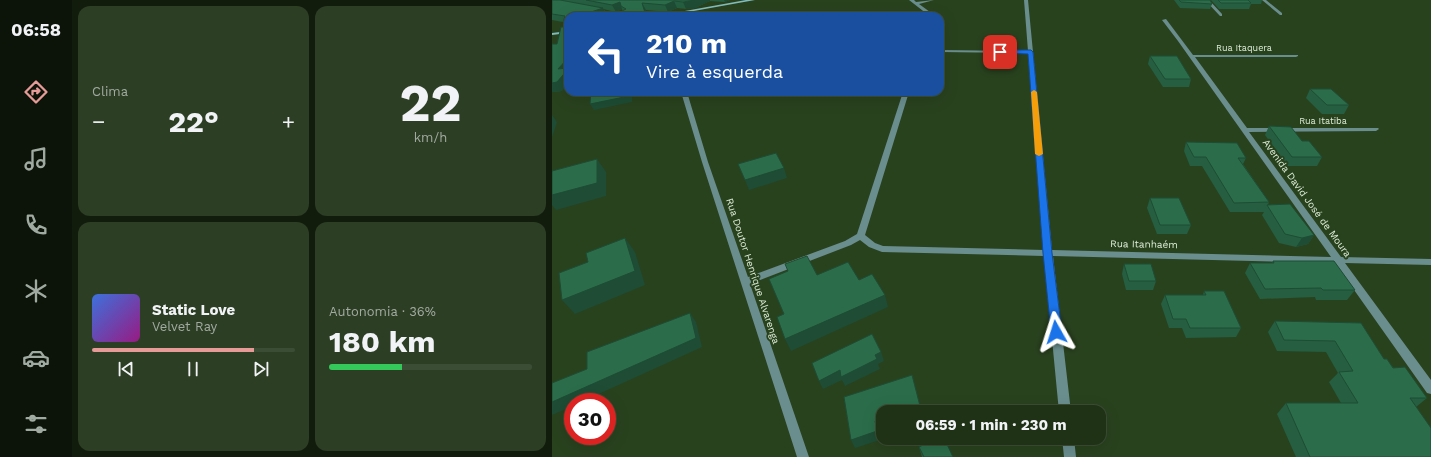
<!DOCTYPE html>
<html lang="pt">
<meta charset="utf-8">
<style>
:root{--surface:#1f3216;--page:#2c3e23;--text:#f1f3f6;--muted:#a1aaa1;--line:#3c4d35;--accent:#e69b98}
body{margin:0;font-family:"Work Sans",sans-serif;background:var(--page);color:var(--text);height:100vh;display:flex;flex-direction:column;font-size:15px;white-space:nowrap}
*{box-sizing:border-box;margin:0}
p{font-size:13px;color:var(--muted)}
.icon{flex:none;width:22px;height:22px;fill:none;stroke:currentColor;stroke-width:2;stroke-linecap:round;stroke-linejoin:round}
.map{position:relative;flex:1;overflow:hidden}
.drawer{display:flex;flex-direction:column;gap:6px;padding:6px;background:#111c0c;width:480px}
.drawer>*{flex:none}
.banner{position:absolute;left:12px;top:12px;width:380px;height:84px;border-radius:12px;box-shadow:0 4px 16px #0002,0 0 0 1px var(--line);background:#1a4fa0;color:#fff;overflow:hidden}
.speed{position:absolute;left:12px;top:393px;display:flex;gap:8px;font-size:20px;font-weight:700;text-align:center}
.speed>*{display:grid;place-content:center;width:52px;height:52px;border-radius:50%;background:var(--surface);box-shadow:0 4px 16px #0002,0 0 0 1px var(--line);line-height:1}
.speed .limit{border:6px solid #d22;background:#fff;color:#111}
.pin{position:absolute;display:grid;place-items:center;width:34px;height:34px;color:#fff;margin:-17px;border-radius:8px;box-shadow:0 2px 6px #0006}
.me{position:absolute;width:44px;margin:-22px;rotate:354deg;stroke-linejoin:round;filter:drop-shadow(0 0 3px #0008)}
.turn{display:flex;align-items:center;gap:14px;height:84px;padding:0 16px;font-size:18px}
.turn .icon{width:52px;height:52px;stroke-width:2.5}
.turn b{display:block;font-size:28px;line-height:34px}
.big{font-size:30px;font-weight:700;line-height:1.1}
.drawer .tile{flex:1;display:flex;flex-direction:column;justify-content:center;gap:6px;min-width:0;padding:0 14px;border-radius:12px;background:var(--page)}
.drawer .dial{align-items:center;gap:0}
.dial b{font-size:52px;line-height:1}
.song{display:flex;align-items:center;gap:12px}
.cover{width:48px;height:48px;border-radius:6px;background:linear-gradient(135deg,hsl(220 70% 55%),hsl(310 70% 35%))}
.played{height:4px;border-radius:2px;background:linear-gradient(90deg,var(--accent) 80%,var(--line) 80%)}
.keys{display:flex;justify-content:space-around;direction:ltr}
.heat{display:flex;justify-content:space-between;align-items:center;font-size:22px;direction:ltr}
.charge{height:6px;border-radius:3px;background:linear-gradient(90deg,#34c759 36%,var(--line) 0)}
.drawer .tiles{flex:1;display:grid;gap:6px;grid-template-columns:repeat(2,1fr)}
.trip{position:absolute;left:324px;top:405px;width:230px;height:40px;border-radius:12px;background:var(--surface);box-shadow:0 4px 16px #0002,0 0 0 1px var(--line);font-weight:700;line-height:40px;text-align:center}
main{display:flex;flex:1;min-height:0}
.tab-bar{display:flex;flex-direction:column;width:72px;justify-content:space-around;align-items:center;background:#0c1409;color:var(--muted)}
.tab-bar .icon{width:28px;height:28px}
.tab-bar .on{color:var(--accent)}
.tab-bar b{font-size:18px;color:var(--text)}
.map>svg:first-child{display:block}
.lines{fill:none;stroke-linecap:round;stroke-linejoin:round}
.street{fill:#6a8e8e;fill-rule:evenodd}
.secondary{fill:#82bcbd;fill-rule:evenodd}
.wall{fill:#255e40}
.shaded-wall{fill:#1e4c34}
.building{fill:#2b6d4a;stroke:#1e4c34}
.route{fill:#1a73e8;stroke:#114b97}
.slow{fill:#f59e0b}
.labels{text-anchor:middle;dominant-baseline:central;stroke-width:4;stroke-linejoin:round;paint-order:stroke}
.far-street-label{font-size:9px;fill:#ddedd7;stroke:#29421e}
.street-label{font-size:10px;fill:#ddedd7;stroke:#29421e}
</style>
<main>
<nav class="tab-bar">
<b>06:58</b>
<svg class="icon on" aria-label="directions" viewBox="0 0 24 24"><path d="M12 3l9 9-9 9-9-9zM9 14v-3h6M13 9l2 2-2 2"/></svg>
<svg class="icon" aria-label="music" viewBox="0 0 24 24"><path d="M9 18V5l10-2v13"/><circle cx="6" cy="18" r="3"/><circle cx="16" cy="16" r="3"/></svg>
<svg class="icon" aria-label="phone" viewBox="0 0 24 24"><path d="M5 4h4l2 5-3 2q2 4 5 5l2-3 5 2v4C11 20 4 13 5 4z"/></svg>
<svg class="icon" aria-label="climate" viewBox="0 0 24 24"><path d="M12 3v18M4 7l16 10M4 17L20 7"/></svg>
<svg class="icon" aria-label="car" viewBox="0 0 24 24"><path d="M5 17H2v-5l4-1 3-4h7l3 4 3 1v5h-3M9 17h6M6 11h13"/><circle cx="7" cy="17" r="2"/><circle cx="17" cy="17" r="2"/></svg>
<svg class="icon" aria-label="filters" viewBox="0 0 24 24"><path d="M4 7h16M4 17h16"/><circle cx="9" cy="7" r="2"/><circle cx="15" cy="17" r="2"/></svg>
</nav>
<section class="drawer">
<div class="tiles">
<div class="tile"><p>Clima</p>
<div class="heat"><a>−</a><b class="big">22°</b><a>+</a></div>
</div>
<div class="tile dial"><b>22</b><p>km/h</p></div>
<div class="tile">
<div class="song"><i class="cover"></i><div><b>Static Love</b><p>Velvet Ray</p></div></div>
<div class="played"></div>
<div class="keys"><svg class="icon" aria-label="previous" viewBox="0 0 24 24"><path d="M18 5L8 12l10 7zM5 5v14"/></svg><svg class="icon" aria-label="pause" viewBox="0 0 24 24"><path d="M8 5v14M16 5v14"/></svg><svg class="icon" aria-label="next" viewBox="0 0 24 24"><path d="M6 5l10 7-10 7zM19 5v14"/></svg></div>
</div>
<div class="tile"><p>Autonomia · 36%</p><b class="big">180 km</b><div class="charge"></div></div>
</div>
</section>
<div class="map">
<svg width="879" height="457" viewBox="0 0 879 457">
<rect width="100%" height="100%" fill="#29421e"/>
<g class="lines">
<path class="street" d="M357,0H362L364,2L382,0L367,4L378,12L380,16H376L375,14Z
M472,0H476L500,250L779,257L626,41L610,20L614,19L641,55H746V56L744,57H643L695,128H826L827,129L824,131L697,132L789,257L879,259V265L793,263L879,380V394L875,393L783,263L501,256L519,412H507L492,256L330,252L317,247L308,240L299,245L198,284L257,457H245L150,162L129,92H135L156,162L196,277L293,241L305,234L351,92H357L313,235L323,243L331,246L492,250L476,53L388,52V50L476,51Z
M653,0H657L670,14V16H668Z
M710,0H714L730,13V15H728Z
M43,9L74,15L76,16H67L42,11Z
M510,438H522L524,457H512Z"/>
<path class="secondary" d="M194,0H203L114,16H105Z
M16,31V33L0,35V33Z"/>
</g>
<path class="wall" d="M0,0H178L173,2L158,1L143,8L134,9L125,8L116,12L94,10L95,16H71L70,9L64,12L51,9L54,15L51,16H16L10,91L0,92V44H5L13,26L11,22L0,20Z
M622,0H658L660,4L658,9L628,8Z
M659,0H710L709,4H699L697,9H667Z
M598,56L639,79L637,87H611L596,64Z
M758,89L797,105L792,114H770L754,98Z
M717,126L750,141L770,157L765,166H735L713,135Z
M634,142L694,158L691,164L717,202L716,205L762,235L756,244L744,247L727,243L710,215L712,212H678L650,166H638L632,151Z
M598,198L639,225L635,234H605L595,208Z
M721,261L803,290L795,300H764L763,297L708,299L693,273L698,263H720Z
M572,264L604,281L601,290H574L570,274Z
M652,291L689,328L684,337L634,338L630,328H617L609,304L613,295H651Z
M723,321L809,323L832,359L875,398L864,407L879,457H744L725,414L734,403H789L777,382L786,373L774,352L725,351L716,332Z
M367,447L401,457H370Z"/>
<path class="shaded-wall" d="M143,0H158V1L143,8L134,9L131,2Z
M172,0H178L173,2Z
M122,1L125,8L116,12L113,5Z
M68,2L70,9L64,12L60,5Z
M90,3L94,10L95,16H94Z
M51,8L54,15L51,16H32L33,14Z
M16,58V83L10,91L0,92V83L6,69Z
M77,92H80V102L42,110L38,104Z
M0,115L5,122L0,137Z
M45,159L54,172V196L4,210L0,205V195Z
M232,168L235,178L197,190L193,180Z
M762,235L756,244L744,247L750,238Z
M73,238L83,252L93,285L23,314L10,300Z
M333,295L336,307L239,351L233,339Z
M138,313L144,322L150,347L29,402H21V406L0,415V402Z
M329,352L332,361L326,364L328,369L293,386L290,380L271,389L267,381L288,370Z
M368,406L370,412H349Z
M331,418V428L326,430L328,440L303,448L299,440L323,421Z"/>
<path class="building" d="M0,0H8L51,8L33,14L32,16H16V54L15,55H16V58L6,69L16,68V69L5,82L0,83V44H5L9,27H13V24L11,22L13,16L0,14Z
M34,0H143L131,2L122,1L113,5L90,3L94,16H71L70,11L74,9L69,6L68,2L60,5Z
M627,0H658L660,4L629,2Z
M666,0H696L699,3H669Z
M598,56H625L639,79H613Z
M758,89H779L797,105H775Z
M39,92H77V96L38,104Z
M717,126L739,127L750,141H757L770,157H740Z
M634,142L685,143L694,158H686L717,202L682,203L654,157H642Z
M224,153L232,168L193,180L186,164Z
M45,159V183L0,195V171Z
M598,198H627L639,225H608Z
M738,204L762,235L750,238L733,234L715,205Z
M73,238L83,271L10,300L7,273L36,262L34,253Z
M255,256L265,275L296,262L307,280L320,274L333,295L233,339L225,317L232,314L217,279L236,271L233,264Z
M721,261H782L803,290H771L769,288L713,289L698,263H722Z
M572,264H599L604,281H577Z
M652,291H672L689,328H638L634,319H621L613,295H654Z
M138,313L144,338L0,402V383L35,369V352Z
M723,321L809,323L832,359H835L841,368L853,367L875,398H858L879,428V457H758L734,403H806L787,372L801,371L783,341L732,340Z
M320,334L329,352L323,355L325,359L289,377L288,370L267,381L260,363Z
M360,375L368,406L349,412H331V418L323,421L325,431L299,440L292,397Z
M385,438H392L401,457H372L367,447Z"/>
<path class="route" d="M479,50L481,52L500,253L510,332L508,336H501L499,332L491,253L476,54L448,53L446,52L448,50Z"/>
<path class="slow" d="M482,90L485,92L491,154L487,156L483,154L479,92Z"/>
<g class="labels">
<g class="far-street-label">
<text x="692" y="48">Rua Itaquera</text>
<text x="771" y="121">Rua Itatiba</text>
</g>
<g class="street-label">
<text transform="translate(755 198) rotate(54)">Avenida David José de Moura</text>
<text transform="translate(592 244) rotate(1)">Rua Itanhaém</text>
<text transform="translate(201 271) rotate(72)">Rua Doutor Henrique Alvarenga</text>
</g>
</g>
</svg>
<div class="speed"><div class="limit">30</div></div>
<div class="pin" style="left:448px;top:52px;background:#d93025"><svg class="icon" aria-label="arrive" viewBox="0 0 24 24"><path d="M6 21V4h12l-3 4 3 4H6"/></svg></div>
<svg class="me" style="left:504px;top:332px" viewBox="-20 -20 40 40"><path d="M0-17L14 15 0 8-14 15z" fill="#1a73e8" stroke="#fff" stroke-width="4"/></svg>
<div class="trip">06:59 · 1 min · 230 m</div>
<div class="banner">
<div class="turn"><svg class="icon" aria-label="left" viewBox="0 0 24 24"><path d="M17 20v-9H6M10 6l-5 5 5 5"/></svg><div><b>210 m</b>Vire à esquerda</div></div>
</div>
</div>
</main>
